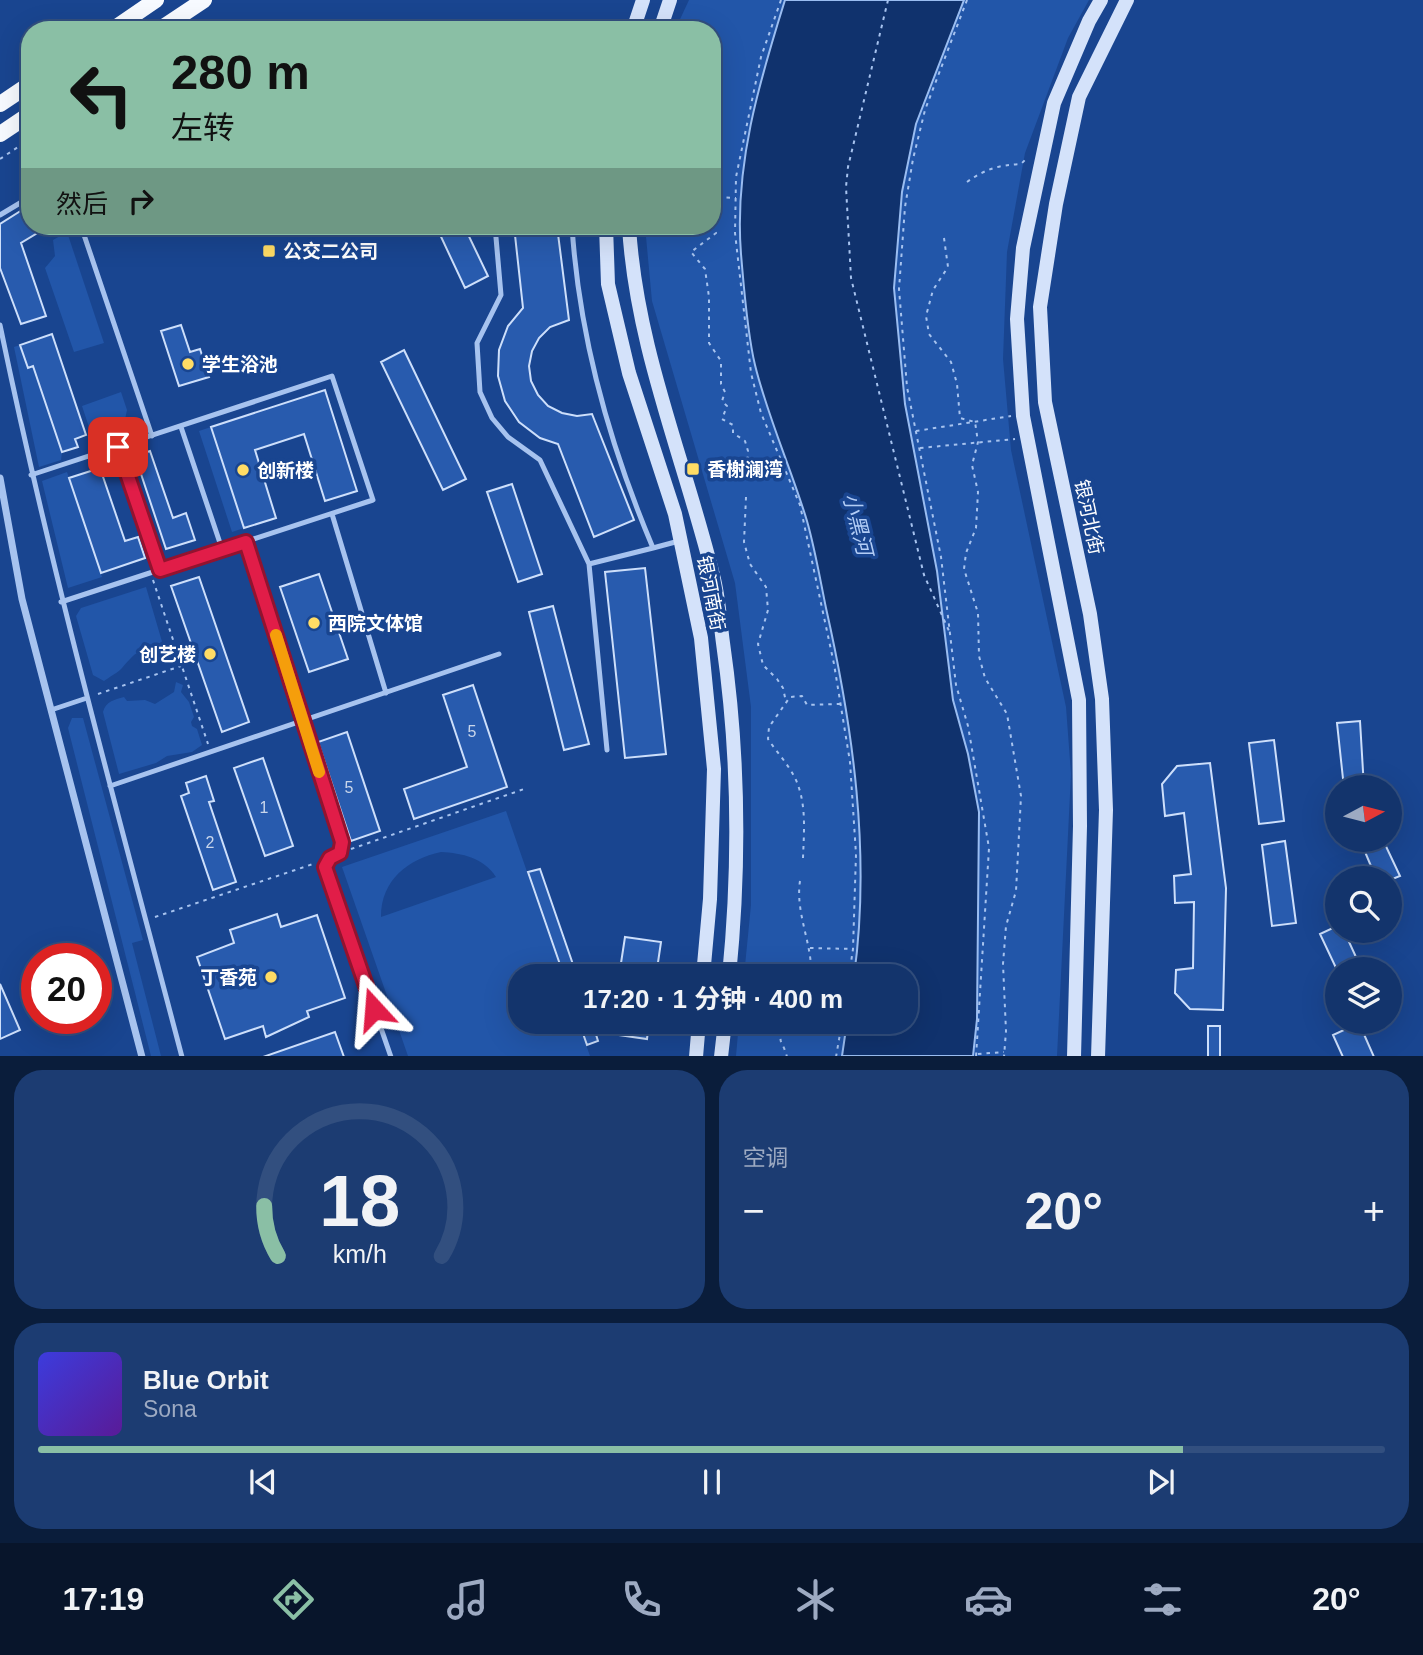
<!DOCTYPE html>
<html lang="zh">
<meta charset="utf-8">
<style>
:root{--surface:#13346c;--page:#1c3c72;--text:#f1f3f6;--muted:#9daac2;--line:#324f7f;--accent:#8abfa5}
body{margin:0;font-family:Arial,"Noto Sans SC",sans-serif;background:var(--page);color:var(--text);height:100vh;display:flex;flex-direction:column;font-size:26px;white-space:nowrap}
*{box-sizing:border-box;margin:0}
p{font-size:23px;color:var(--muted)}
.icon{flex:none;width:38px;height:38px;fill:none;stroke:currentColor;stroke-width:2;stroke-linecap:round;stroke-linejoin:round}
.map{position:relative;height:1056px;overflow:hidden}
.details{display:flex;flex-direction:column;gap:14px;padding:14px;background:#0a1d3b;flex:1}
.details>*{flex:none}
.hud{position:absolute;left:21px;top:21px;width:700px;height:214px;border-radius:28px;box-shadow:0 7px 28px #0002,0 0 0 2px var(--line);background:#8abfa5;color:#111;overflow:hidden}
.needle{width:46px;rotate:83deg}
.tools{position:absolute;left:1325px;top:775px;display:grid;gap:14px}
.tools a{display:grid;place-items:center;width:77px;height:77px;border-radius:50%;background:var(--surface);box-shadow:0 7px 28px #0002,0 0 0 2px var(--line);font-size:35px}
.speed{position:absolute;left:21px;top:943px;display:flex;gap:14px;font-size:35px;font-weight:700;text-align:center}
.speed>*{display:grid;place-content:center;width:91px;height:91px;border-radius:50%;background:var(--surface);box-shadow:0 7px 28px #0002,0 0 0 2px var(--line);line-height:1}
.speed .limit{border:10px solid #d22;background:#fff;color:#111}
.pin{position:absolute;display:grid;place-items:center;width:60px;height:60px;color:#fff;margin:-30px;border-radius:14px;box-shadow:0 4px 10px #0006}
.me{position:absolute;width:77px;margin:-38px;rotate:341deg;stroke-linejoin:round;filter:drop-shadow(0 0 5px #0008)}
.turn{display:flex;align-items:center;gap:24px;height:147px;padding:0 35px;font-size:32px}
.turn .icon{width:91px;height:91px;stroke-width:2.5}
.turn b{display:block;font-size:49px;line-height:60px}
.then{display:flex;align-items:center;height:66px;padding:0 35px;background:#0003;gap:14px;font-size:26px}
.big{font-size:52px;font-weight:700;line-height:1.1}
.details .tile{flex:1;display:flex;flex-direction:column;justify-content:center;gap:10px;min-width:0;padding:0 24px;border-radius:28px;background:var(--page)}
.details .dial{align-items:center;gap:0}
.dial svg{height:182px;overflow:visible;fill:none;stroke:var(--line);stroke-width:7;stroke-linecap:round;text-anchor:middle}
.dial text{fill:var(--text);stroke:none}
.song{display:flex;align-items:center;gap:21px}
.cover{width:84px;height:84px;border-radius:10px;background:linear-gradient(135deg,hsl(240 70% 55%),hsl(270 70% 35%))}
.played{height:7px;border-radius:4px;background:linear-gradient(90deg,var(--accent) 85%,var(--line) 85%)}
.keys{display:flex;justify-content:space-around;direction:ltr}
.heat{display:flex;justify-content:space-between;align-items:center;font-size:38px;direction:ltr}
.details .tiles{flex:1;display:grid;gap:14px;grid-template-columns:1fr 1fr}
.tile:last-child{grid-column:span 2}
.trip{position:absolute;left:508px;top:964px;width:410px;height:70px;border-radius:28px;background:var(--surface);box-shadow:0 7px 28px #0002,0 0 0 2px var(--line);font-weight:700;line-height:70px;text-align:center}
.tab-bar{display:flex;height:112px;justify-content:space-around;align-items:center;background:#08152b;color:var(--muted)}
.tab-bar .icon{width:49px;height:49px}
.tab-bar .active{color:var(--accent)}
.tab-bar b{font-size:32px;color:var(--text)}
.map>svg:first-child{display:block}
.green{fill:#2256a9;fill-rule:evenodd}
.water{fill:#10326d;stroke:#9abdf1;stroke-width:2}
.building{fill:#285bae;stroke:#cddffb;stroke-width:2}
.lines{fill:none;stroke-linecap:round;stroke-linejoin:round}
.path{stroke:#a7c3ef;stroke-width:2;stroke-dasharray:3.5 5;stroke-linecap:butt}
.service{stroke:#a7c3ef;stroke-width:5}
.minor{stroke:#a7c3ef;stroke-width:7}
.secondary{stroke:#d4e2fa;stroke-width:14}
.trunk{stroke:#f7faff;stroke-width:16}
.route-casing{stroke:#92132f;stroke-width:18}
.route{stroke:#e11d48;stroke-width:12}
.slow{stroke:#f59e0b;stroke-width:12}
.poi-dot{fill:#ffdc65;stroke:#194590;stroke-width:2.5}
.labels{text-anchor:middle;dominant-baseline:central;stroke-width:7;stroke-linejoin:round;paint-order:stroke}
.number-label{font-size:16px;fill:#c9d6eb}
.poi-label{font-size:19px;font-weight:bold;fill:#fff;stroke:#194590;text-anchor:start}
.street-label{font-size:19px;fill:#fff;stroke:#194590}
.water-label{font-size:21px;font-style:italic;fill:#b3cdf6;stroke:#194590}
</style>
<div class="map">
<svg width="1423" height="1057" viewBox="0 0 1423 1057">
<rect width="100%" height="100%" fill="#194590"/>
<path class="green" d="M689,0H1089L1068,38L1025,153L1007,252L1003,359L1011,450L1066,707L1071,774L1057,1056H736L739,1022H905V976H744L751,905V707L735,583L652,301L645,226H712V30H675Z
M67,232L104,343L74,352L45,268L55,256L53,240Z
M20,345L27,367L33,366L62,452L61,460L39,467L14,347Z
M121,392L127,410L121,439L96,448L82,406Z
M211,427L244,528L232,532L199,431Z
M67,472L102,577L68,588L42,481Z
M146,587L163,645L160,649C136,651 138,650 122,668C120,671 108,678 104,681L93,675L76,616L81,608Z
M176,682L183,685L181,692L189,702L194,717L191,722L192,726L197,729L202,745L192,752L167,756L156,763L119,774L103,712C106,701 114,700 124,697L127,701L145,700L155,704L174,692Z
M72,718H83L143,940L132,943L161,1056H151L68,728Z
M506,811L563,976H520V1022H578L590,1056H408L342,867ZM441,852C462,853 484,858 496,877L381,917C381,880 408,859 441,852Z"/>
<path class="water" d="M785,0H964L916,124L902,192L894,288L905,404L937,571L953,700L968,754L979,812L977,1019L973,1056H842L847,1022H905V976H854C871,854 853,728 826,608C820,579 815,549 807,521C791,468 768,418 755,365C747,332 744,288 741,254C734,166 759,83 785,0Z"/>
<path class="building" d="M30,205V226H49L21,243L46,316L21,324L0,268V224Z
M436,226H464L488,276L465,288Z
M514,226H557L569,320L550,327L539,338L532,351L529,366L531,381L538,395L548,406L562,413L577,416L592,414L634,520L594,537L558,444L540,438L519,422L505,401L498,376L499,350L508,326L523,308Z
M181,325L190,352L200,349L209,377L179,386L161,331Z
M52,334L86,435L75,439L78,447L62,452L33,366L28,368L20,345Z
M404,350L466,479L443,490L381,362Z
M325,390L357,491L325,501L304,434L255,450L276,518L244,528L211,427Z
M150,451L173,518L186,513L195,540L166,549L135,456Z
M100,468L125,541L138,537L145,558L101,573L69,478Z
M512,484L542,574L518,582L487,492Z
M645,568L666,754L625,758L605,572Z
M319,574L348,659L309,672L280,587Z
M199,577L249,722L222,732L171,586Z
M553,606L589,744L564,750L529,612Z
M473,685L507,787L414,819L404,789L467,767L443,695Z
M1360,721L1364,788H1344L1337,723Z
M347,732L380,831L351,841L318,742Z
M1274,740L1284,821L1259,824L1249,743Z
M263,758L293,846L265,856L234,768Z
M1210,763L1226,888L1223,1010L1190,1009L1175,993L1176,970L1193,968L1194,902L1175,903L1174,876L1191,874L1184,813L1165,816L1162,784L1177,766Z
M206,776L214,801L209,802L236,882L213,890L181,796L189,793L186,783Z
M1360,840H1383L1400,876L1390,880L1376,878Z
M1285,841L1296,923L1272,926L1262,845Z
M540,869L577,976H564L528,872Z
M277,914L281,927L317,915L345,998L307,1011L309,1017L266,1037L263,1026L225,1039L197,957L234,943L230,930Z
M1337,926V931H1344L1362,970H1337L1320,934Z
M625,937L661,942L656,976H619Z
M0,984L20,1030L0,1039Z
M579,1022H592L598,1041L587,1045Z
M613,1022H649L647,1039L611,1034Z
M1359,1023L1374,1057H1343L1333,1035Z
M1208,1026H1220V1057H1208Z
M335,1032L344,1057H263Z"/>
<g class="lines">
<path class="path" d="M781,0L761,57L736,177L735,233L751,373L761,413L800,505L834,664L850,762L856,854L853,949L849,976
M888,0L848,167L846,187L851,278L924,575L949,631
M967,0L925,110L913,159L905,207L899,289L907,387L941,557L956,685L968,726L989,848L976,1057
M0,159L30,139
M967,182C985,169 999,165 1021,164L1027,158
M712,191L718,197L736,198
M710,226L716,233L691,252L705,269L709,297V343L721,361V384L725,392L722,401L727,406L722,419L733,425V433L745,441L748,451L747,470
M944,238L948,267L933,290L926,316L929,334L951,362L957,384L960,418L975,422L978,442L972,465L978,492L976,528L966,553L964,569L978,613L979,656L985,678L1007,714L1021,796L1016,891L1006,926L1003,964L1006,1031L1004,1057
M916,431L1011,416
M920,448L1015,439
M746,497L744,542L750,564L766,587L768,610L758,644L763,665L777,679L783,688L786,702
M153,580L208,744
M98,694L181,666
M351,849L527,788
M803,858C804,830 807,801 794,776C787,763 776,751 768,739L769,727L790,697L802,696L807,705L840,704
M800,881C795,913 813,945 811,976
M155,917L316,863
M810,948L853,949
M783,1022C778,1049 781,1035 787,1057
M978,1054L1004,1052
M836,1057L842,1022"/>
<path class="service" d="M0,215L30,197
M81,226L152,436
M495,226L501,295L477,343L480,392L492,418L508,437L540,460L589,564L653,548
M572,226C579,336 610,446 653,548L679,541
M0,325C51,572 118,814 182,1057
M181,427L222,549
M118,447L160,570
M31,475L332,376L373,500L61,602
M332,514L386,693
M246,542L342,842L340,853L330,858L325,867L391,1057
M589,564L607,750
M51,710L87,698
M110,786L499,654"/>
<path class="minor" d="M0,478L22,599L142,1057"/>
<path class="secondary" d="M633,30L643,0
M660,30L670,0
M606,226L608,284L629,373L675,514L701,638L714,769L710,899L703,976
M629,226C636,347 684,458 713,575C719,597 720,621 723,643C739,754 740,866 729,976
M696,1057L699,1022
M721,1057L725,1022
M1074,1057L1080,826L1079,700L1023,416L1017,319L1023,248L1054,103L1089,21L1101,0
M1098,1057L1106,810L1102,699L1090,614L1045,402L1040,307L1056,204L1079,97L1127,0"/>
<path class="trunk" d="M112,30L156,0
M159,30L204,0
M0,104L30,84
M0,134L30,114"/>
</g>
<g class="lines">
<defs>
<path id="route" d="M118,447L160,570L246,542L342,842L340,853L330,858L325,867L374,1009"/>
</defs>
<use href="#route" class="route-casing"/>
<use href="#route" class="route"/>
<path class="slow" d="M276,635L319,772"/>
</g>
<g class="poi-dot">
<rect x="262" y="244" width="14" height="14" rx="3.5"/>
<circle cx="188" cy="364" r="7"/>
<rect x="686" y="462" width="14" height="14" rx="3.5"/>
<circle cx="243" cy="470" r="7"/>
<circle cx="314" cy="623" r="7"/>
<circle cx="210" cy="654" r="7"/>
<circle cx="271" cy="977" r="7"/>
</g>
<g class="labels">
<g class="number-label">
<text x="472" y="731">5</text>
<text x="349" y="787">5</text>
<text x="264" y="807">1</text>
<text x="210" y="842">2</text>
</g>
<g class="poi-label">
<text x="283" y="251">公交二公司</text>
<text x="202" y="364">学生浴池</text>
<text x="707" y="469">香榭澜湾</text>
<text x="257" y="470">创新楼</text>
<text x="328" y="623">西院文体馆</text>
<text x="196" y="654" text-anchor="end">创艺楼</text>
<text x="257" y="977" text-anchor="end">丁香苑</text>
</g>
<g class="street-label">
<text transform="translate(1089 517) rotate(78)">银河北街</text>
<text transform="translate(711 593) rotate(79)">银河南街</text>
</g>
<g class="water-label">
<text transform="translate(858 524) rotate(76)">小黑河</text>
</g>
</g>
</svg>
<div class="tools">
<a><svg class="needle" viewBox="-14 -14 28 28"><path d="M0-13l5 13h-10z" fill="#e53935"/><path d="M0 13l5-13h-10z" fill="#9daac2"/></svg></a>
<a><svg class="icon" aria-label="search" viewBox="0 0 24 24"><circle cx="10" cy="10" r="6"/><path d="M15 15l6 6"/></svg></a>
<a><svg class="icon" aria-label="layers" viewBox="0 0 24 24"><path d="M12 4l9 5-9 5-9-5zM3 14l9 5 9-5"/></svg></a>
</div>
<div class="speed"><div class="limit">20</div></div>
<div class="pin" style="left:118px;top:447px;background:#d93025"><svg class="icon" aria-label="arrive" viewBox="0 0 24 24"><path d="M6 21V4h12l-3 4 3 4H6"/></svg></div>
<svg class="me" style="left:374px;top:1009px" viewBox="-20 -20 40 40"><path d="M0-17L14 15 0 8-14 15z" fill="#e11d48" stroke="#fff" stroke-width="4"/></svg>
<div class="trip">17:20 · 1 分钟 · 400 m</div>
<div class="hud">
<div class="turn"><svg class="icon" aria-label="left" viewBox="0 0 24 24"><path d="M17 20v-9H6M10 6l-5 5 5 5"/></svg><div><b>280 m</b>左转</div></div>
<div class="then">然后<svg class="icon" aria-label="right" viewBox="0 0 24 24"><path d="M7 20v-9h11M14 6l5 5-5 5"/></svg></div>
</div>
</div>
<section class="details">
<div class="tiles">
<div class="tile dial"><svg viewBox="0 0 100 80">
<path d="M14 69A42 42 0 1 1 86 69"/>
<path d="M14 69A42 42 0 0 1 8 47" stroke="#8abfa5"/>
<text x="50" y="56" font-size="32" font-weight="700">18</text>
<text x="50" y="72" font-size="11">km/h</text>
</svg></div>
<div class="tile"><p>空调</p>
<div class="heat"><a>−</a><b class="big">20°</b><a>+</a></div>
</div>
<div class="tile">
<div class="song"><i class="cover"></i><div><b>Blue Orbit</b><p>Sona</p></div></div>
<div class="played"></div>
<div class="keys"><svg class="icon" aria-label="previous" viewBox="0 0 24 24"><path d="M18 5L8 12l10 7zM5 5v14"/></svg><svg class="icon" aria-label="pause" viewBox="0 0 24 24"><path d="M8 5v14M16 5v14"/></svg><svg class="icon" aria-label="next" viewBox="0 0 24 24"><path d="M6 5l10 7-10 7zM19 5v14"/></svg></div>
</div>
</div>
</section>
<nav class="tab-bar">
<b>17:19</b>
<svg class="icon active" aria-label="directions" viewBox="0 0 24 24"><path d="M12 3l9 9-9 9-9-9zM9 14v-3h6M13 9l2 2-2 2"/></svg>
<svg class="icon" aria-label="music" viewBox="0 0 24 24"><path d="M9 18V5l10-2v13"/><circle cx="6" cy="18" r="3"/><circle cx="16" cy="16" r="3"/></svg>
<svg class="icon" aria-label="phone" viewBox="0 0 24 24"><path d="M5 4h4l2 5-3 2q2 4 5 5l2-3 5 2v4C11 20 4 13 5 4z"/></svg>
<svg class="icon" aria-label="climate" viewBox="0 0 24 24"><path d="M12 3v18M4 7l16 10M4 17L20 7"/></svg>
<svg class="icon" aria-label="car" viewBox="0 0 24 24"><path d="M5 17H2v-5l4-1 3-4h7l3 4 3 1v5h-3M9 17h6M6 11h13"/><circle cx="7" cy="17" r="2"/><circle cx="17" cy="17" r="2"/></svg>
<svg class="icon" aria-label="filters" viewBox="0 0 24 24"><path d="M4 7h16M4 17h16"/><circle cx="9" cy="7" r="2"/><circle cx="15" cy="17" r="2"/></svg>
<b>20°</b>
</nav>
